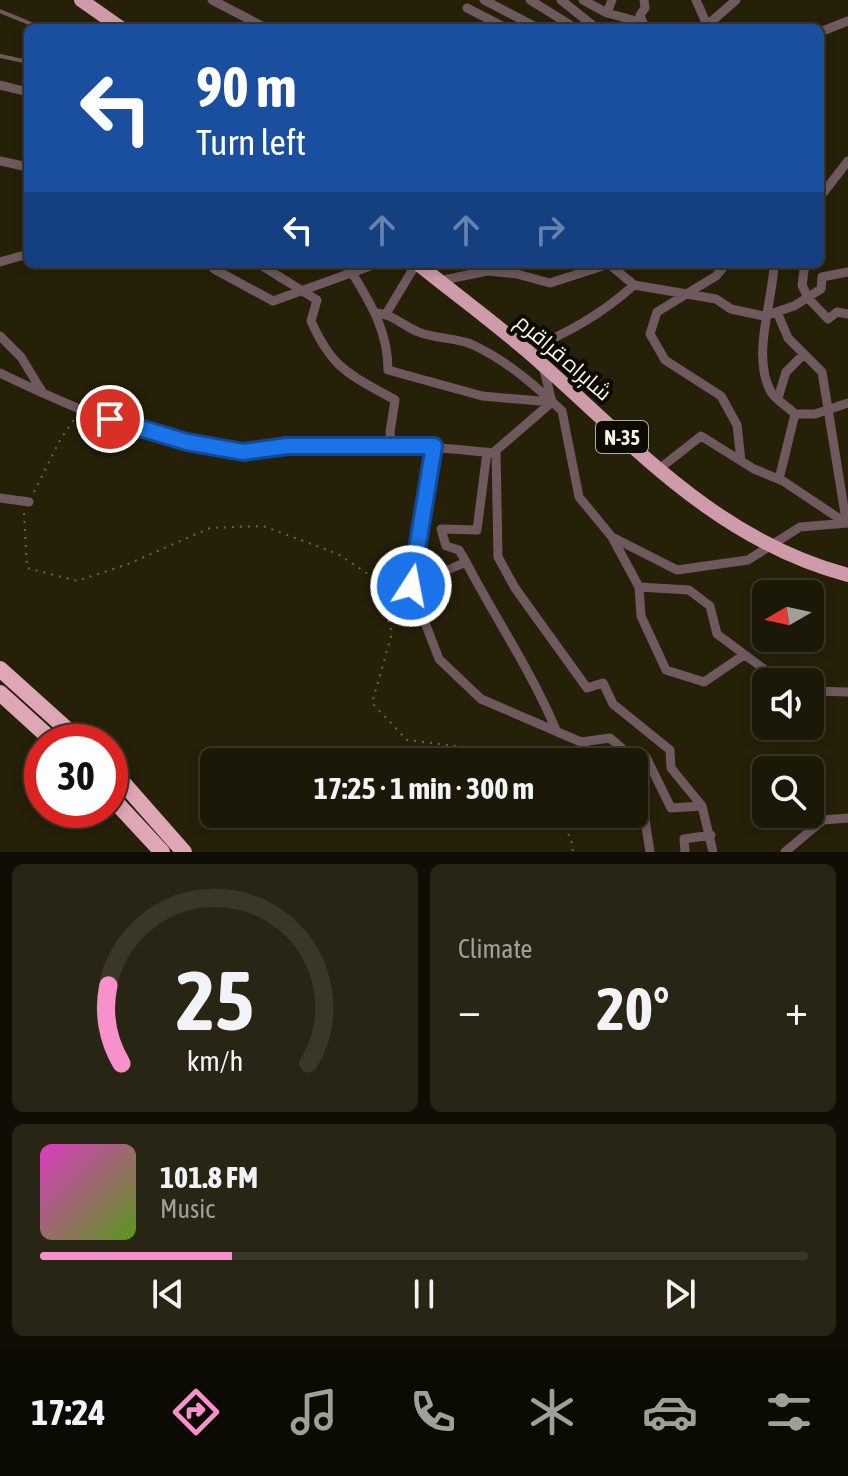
<!DOCTYPE html>
<meta charset="utf-8">
<style>
:root{--surface:#1c1807;--page:#292515;--text:#f1f3f6;--muted:#a0a09b;--line:#3a3728;--accent:#f890cb}
body{margin:0;font-family:"Asap Condensed",Cairo,sans-serif;background:var(--page);color:var(--text);height:100vh;display:flex;flex-direction:column;font-size:30px;white-space:nowrap}
*{box-sizing:border-box;margin:0}
p{font-size:26px;color:var(--muted)}
.icon{flex:none;width:44px;height:44px;fill:none;stroke:currentColor;stroke-width:2;stroke-linecap:round;stroke-linejoin:round}
.map{position:relative;height:852px;overflow:hidden}
.sheet{display:flex;flex-direction:column;gap:12px;padding:12px;background:#0f0d04;flex:1}
.sheet>*{flex:none}
.banner{position:absolute;left:24px;top:24px;width:800px;height:244px;border-radius:12px;box-shadow:0 4px 12px #0003,0 0 0 2px var(--line);background:#1a4fa0;color:#fff;overflow:hidden}
.needle{width:52px;rotate:261deg}
.buttons{position:absolute;left:752px;top:580px;display:grid;gap:16px}
.buttons a{display:grid;place-items:center;width:72px;height:72px;border-radius:12px;background:var(--surface);box-shadow:0 4px 12px #0003,0 0 0 2px var(--line);font-size:40px}
.speed{position:absolute;left:24px;top:724px;display:flex;gap:16px;font-size:40px;font-weight:700;text-align:center}
.speed>*{display:grid;place-content:center;width:104px;height:104px;border-radius:50%;background:var(--surface);box-shadow:0 4px 12px #0003,0 0 0 2px var(--line);line-height:1}
.speed .limit{border:12px solid #d22;background:#fff;color:#111}
.pin{position:absolute;display:grid;place-items:center;width:68px;height:68px;color:#fff;margin:-34px;border:4px solid #fff;border-radius:50%;box-shadow:0 2px 8px #0007}
.me{position:absolute;width:88px;margin:-44px;rotate:11deg;stroke-linejoin:round;filter:drop-shadow(0 0 6px #0008)}
.turn{display:flex;align-items:center;gap:28px;height:168px;padding:0 40px;font-size:36px}
.turn .icon{width:104px;height:104px;stroke-width:2.5}
.turn b{display:block;font-size:56px;line-height:68px}
.lanes{display:flex;align-items:center;height:76px;padding:0 40px;background:#0003;justify-content:center;gap:40px;direction:ltr}
.lanes .off{opacity:.35}
.big{font-size:60px;font-weight:700;line-height:1.1}
.sheet .widget{flex:1;display:flex;flex-direction:column;justify-content:center;gap:12px;min-width:0;padding:0 28px;border-radius:12px;background:var(--page)}
.sheet .dial{align-items:center;gap:0}
.dial svg{height:208px;overflow:visible;fill:none;stroke:var(--line);stroke-width:7;stroke-linecap:round;text-anchor:middle}
.dial text{fill:var(--text);stroke:none}
.song{display:flex;align-items:center;gap:24px}
.cover{width:96px;height:96px;border-radius:12px;background:linear-gradient(135deg,hsl(310 70% 55%),hsl(90 70% 35%))}
.played{height:8px;border-radius:4px;background:linear-gradient(90deg,var(--accent) 25%,var(--line) 25%)}
.keys{display:flex;justify-content:space-around;direction:ltr}
.heat{display:flex;justify-content:space-between;align-items:center;font-size:44px;direction:ltr}
.sheet .tiles{flex:1;display:grid;gap:12px;grid-template-columns:1fr 1fr}
.widget:last-child{grid-column:span 2}
.trip{position:absolute;left:200px;top:748px;width:448px;height:80px;border-radius:12px;background:var(--surface);box-shadow:0 4px 12px #0003,0 0 0 2px var(--line);font-weight:700;line-height:80px;text-align:center}
.tabs{display:flex;height:128px;justify-content:space-around;align-items:center;background:#0b0a03;color:var(--muted)}
.tabs .icon{width:56px;height:56px}
.tabs .on{color:var(--accent)}
.tabs b{font-size:36px;color:var(--text)}
.map>svg:first-child{display:block}
.lines{fill:none;stroke-linecap:round;stroke-linejoin:round}
.path{stroke:#69634f;stroke-width:2;stroke-dasharray:2 6;stroke-linecap:butt}
.service{stroke:#6f585e;stroke-width:4}
.minor{stroke:#6f585e;stroke-width:9}
.trunk{stroke:#cf9baa;stroke-width:14}
.motorway{stroke:#dfa6b6;stroke-width:16}
.route-casing{stroke:#114b97;stroke-width:20}
.route{stroke:#1a73e8;stroke-width:14}
.labels{text-anchor:middle;dominant-baseline:central;stroke-width:8;stroke-linejoin:round;paint-order:stroke}
.shield{fill:#0c0a03;stroke:#b1aea2;stroke-width:2}
.shield-label{font-size:20px;font-weight:bold;fill:#f8f4e6}
.street-label{font-size:22px;fill:#f8f4e6;stroke:#0c0a03}
</style>
<div class="map">
<svg width="848" height="852" viewBox="0 0 848 852">
<rect width="100%" height="100%" fill="#262009"/>
<g class="lines">
<path class="path" d="M34,492L60,440L75,418
M24,513L27,568L77,581L128,564L210,528L263,526L338,554L377,580L392,633L372,703L407,740L481,749L504,762
M555,814L571,838L573,852"/>
<path class="service" d="M0,11L41,28
M0,56L28,62"/>
<path class="minor" d="M212,0L266,28
M484,0L538,28
M530,0L575,28
M561,0L596,28
M583,0L607,13L633,20L631,28
M644,0L645,8L640,15L645,28
M696,0L707,25
M467,8L506,28
M607,13L612,0
M360,28H390
M704,28L736,0
M820,32L848,21
M0,85L28,92
M0,161L28,167
M820,197L848,161
M0,262L28,254
M259,264L317,300L311,321C333,370 349,374 395,400L390,432L392,448
M726,264L716,276L657,312L650,334L665,360L721,396L737,425L741,461
M774,264C773,301 751,356 771,392C776,400 788,407 795,414H815L848,403
M805,264L802,285L808,298L828,319L837,312L848,314
M214,269L273,301L376,264
M351,271C371,304 388,331 388,370L482,396L552,402
M439,281L487,271L517,274L550,283L609,264L634,285
M777,312L788,338L804,354L786,372L778,398
M377,313C392,314 402,325 416,331C433,339 454,337 471,344C506,360 535,385 562,411L579,497L612,537L639,587L689,590L710,606L717,634L764,669L771,682
M386,314L416,264
M0,336L21,357L43,393
M526,351C567,333 601,315 634,285L716,299L731,309L764,316L794,306L821,289L822,277L848,272
M804,354L822,372L846,520
M0,373C64,404 172,452 243,452C259,452 276,446 292,446C359,443 426,445 493,453L552,402L543,366
M434,446L411,586L439,659L481,699L581,742L596,762
M496,450L498,557L515,588L587,688L603,683L613,704L670,750L671,768L702,806
M659,469L701,436L754,469L783,481L846,523L848,516
M779,479L795,414
M0,498L29,502
M612,537L677,570L748,560L800,527L848,523
M466,562C495,618 532,672 556,730
M411,586L466,562L459,550L446,546L441,529L477,530L487,452
M639,587L641,616L666,670L704,682L744,655
M810,691L848,692
M581,742L610,738L626,752L646,757L671,808L702,806L713,852
M634,807L645,820L650,852
M685,852L684,839L711,835
M785,852L823,820L848,818"/>
<path class="trunk" d="M81,0L121,28
M418,264C454,293 492,321 527,351C630,440 711,538 848,575"/>
<path class="motorway" d="M0,669L81,742
M0,693L54,742
M110,768L184,852
M110,796L162,852"/>
</g>
<g class="lines">
<defs>
<path id="route" d="M110,419L187,442L243,452L287,446H434L411,586"/>
</defs>
<use href="#route" class="route-casing"/>
<use href="#route" class="route"/>
</g>
<g class="labels">
<rect class="shield" x="596" y="421" width="52" height="32" rx="6"/>
<g class="shield-label">
<text x="622" y="437">N-35</text>
</g>
<g class="street-label">
<text transform="translate(564 357) rotate(41)">شاہراہ قراقرم</text>
</g>
</g>
</svg>
<div class="buttons">
<a><svg class="needle" viewBox="-14 -14 28 28"><path d="M0-13l5 13h-10z" fill="#e53935"/><path d="M0 13l5-13h-10z" fill="#a0a09b"/></svg></a>
<a><svg class="icon" aria-label="sound" viewBox="0 0 24 24"><path d="M4 9h4l5-4v14l-5-4H4zM17 9q2 3 0 6"/></svg></a>
<a><svg class="icon" aria-label="search" viewBox="0 0 24 24"><circle cx="10" cy="10" r="6"/><path d="M15 15l6 6"/></svg></a>
</div>
<div class="speed"><div class="limit">30</div></div>
<div class="pin" style="left:110px;top:419px;background:#d93025"><svg class="icon" aria-label="arrive" viewBox="0 0 24 24"><path d="M6 21V4h12l-3 4 3 4H6"/></svg></div>
<svg class="me" style="left:411px;top:586px" viewBox="-20 -20 40 40"><circle r="17" fill="#1a73e8" stroke="#fff" stroke-width="3"/><path d="M0-11L8 9 0 5-8 9z" fill="#fff"/></svg>
<div class="trip">17:25 · 1 min · 300 m</div>
<div class="banner">
<div class="turn"><svg class="icon" aria-label="left" viewBox="0 0 24 24"><path d="M17 20v-9H6M10 6l-5 5 5 5"/></svg><div><b>90 m</b>Turn left</div></div>
<div class="lanes"><svg class="icon" aria-label="left" viewBox="0 0 24 24"><path d="M17 20v-9H6M10 6l-5 5 5 5"/></svg><svg class="icon off" aria-label="ahead" viewBox="0 0 24 24"><path d="M12 20V5M6 11l6-6 6 6"/></svg><svg class="icon off" aria-label="ahead" viewBox="0 0 24 24"><path d="M12 20V5M6 11l6-6 6 6"/></svg><svg class="icon off" aria-label="right" viewBox="0 0 24 24"><path d="M7 20v-9h11M14 6l5 5-5 5"/></svg></div>
</div>
</div>
<section class="sheet">
<div class="tiles">
<div class="widget dial"><svg viewBox="0 0 100 80">
<path d="M14 69A42 42 0 1 1 86 69"/>
<path d="M14 69A42 42 0 0 1 9 39" stroke="#f890cb"/>
<text x="50" y="56" font-size="32" font-weight="700">25</text>
<text x="50" y="72" font-size="11">km/h</text>
</svg></div>
<div class="widget"><p>Climate</p>
<div class="heat"><a>−</a><b class="big">20°</b><a>+</a></div>
</div>
<div class="widget">
<div class="song"><i class="cover"></i><div><b>101.8 FM</b><p>Music</p></div></div>
<div class="played"></div>
<div class="keys"><svg class="icon" aria-label="previous" viewBox="0 0 24 24"><path d="M18 5L8 12l10 7zM5 5v14"/></svg><svg class="icon" aria-label="pause" viewBox="0 0 24 24"><path d="M8 5v14M16 5v14"/></svg><svg class="icon" aria-label="next" viewBox="0 0 24 24"><path d="M6 5l10 7-10 7zM19 5v14"/></svg></div>
</div>
</div>
</section>
<nav class="tabs">
<b>17:24</b>
<svg class="icon on" aria-label="directions" viewBox="0 0 24 24"><path d="M12 3l9 9-9 9-9-9zM9 14v-3h6M13 9l2 2-2 2"/></svg>
<svg class="icon" aria-label="music" viewBox="0 0 24 24"><path d="M9 18V5l10-2v13"/><circle cx="6" cy="18" r="3"/><circle cx="16" cy="16" r="3"/></svg>
<svg class="icon" aria-label="phone" viewBox="0 0 24 24"><path d="M5 4h4l2 5-3 2q2 4 5 5l2-3 5 2v4C11 20 4 13 5 4z"/></svg>
<svg class="icon" aria-label="climate" viewBox="0 0 24 24"><path d="M12 3v18M4 7l16 10M4 17L20 7"/></svg>
<svg class="icon" aria-label="car" viewBox="0 0 24 24"><path d="M5 17H2v-5l4-1 3-4h7l3 4 3 1v5h-3M9 17h6M6 11h13"/><circle cx="7" cy="17" r="2"/><circle cx="17" cy="17" r="2"/></svg>
<svg class="icon" aria-label="filters" viewBox="0 0 24 24"><path d="M4 7h16M4 17h16"/><circle cx="9" cy="7" r="2"/><circle cx="15" cy="17" r="2"/></svg>
</nav>
